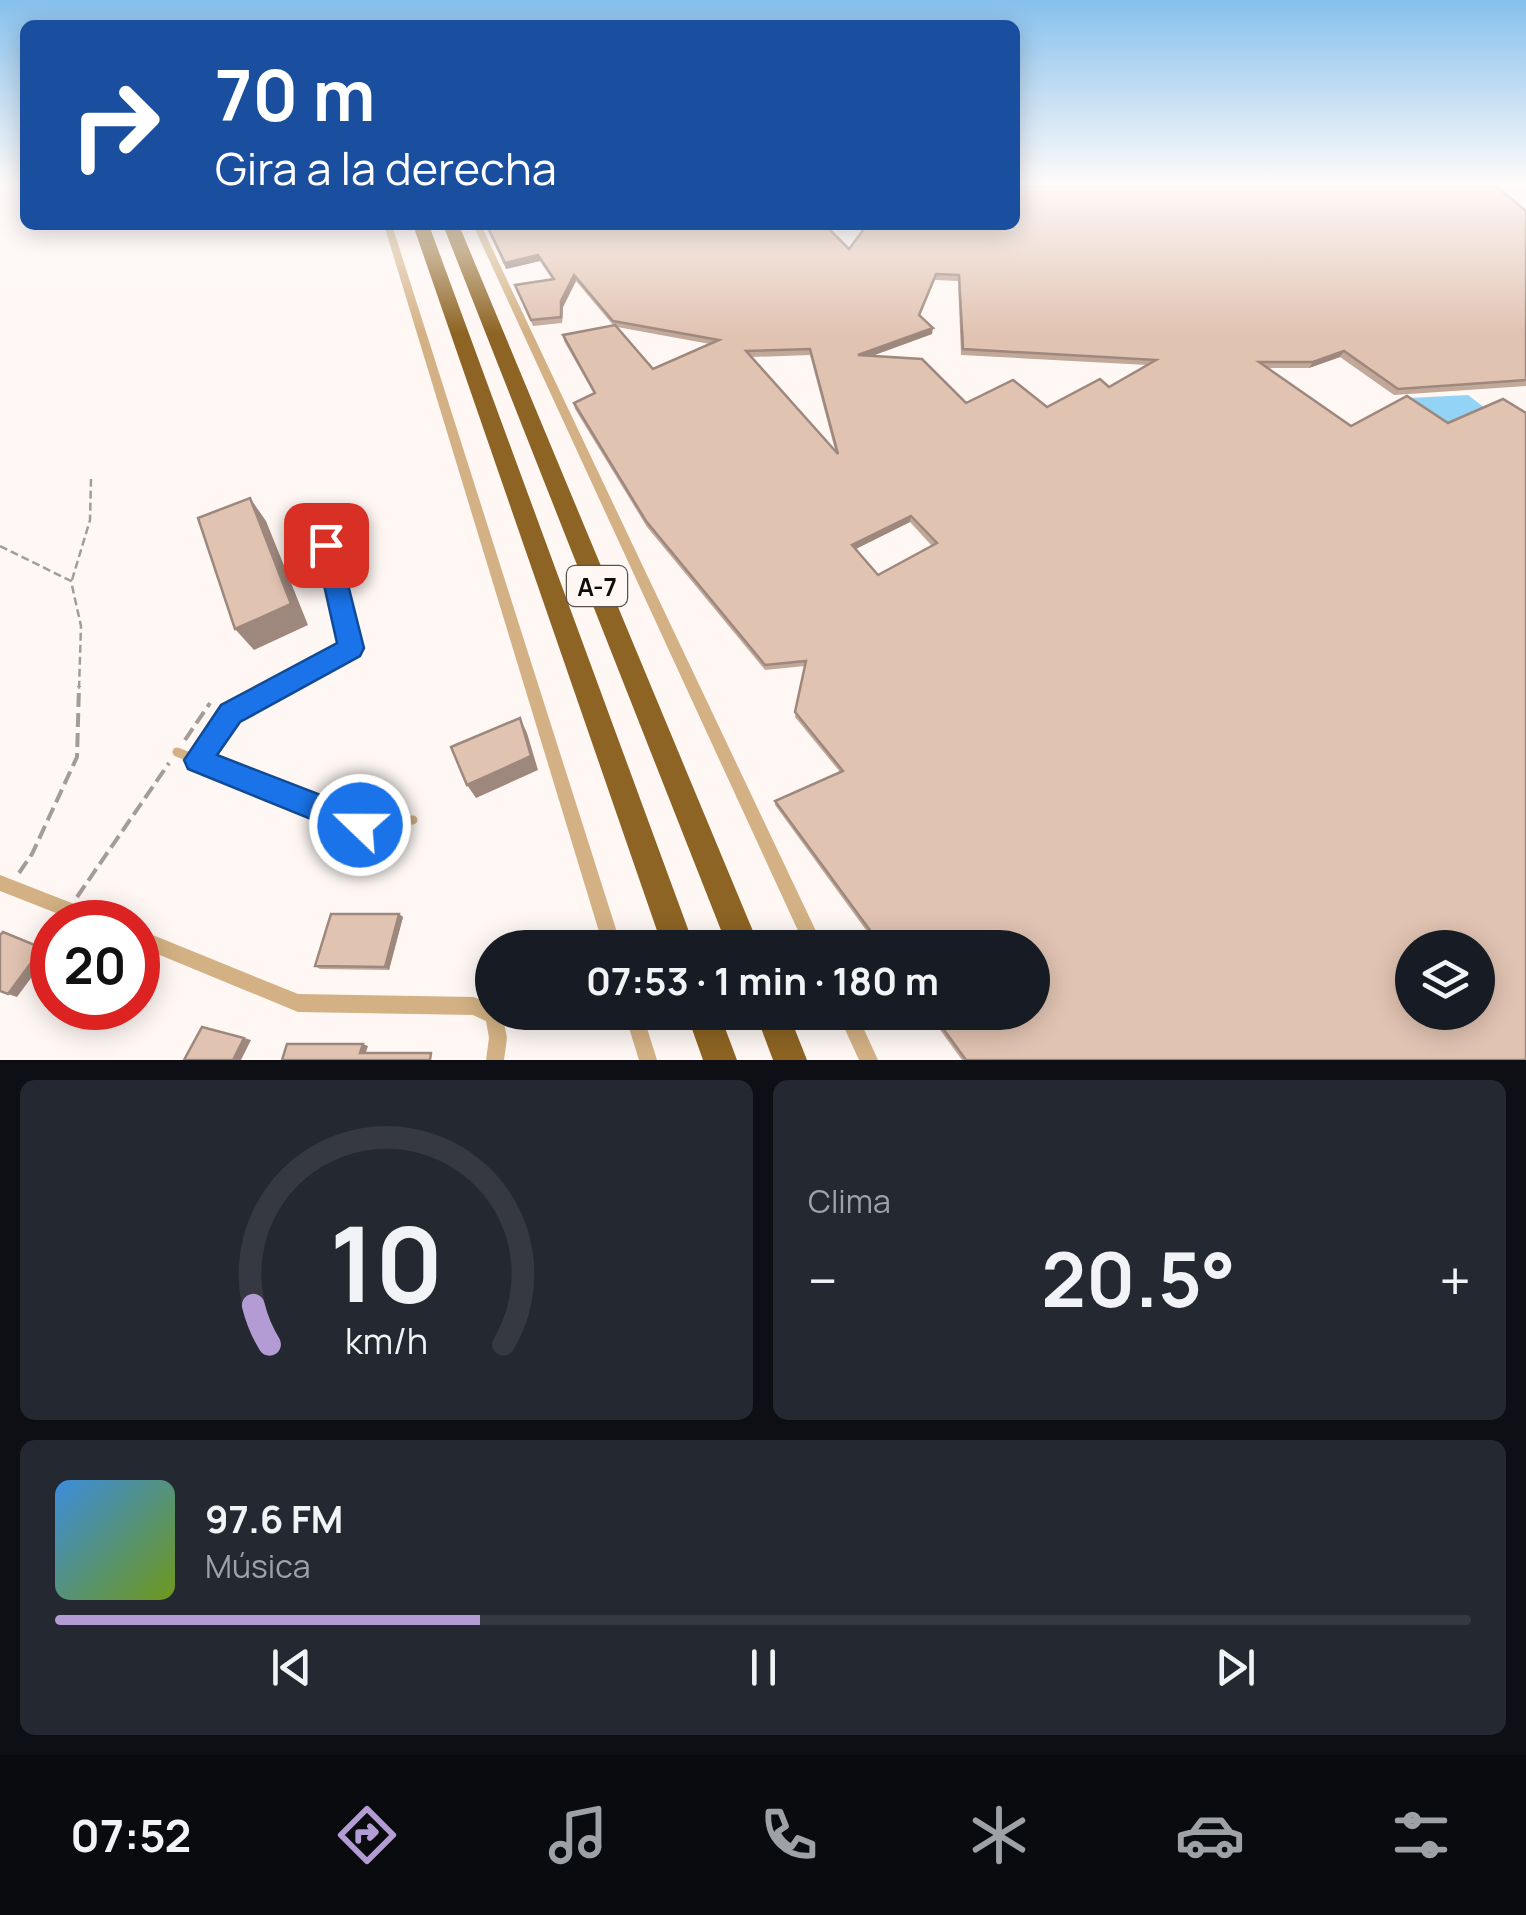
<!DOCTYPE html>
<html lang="es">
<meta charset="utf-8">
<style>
:root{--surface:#171b24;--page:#242831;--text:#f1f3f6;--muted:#9ea1a6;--line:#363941;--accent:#b29cd3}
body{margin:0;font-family:Manrope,sans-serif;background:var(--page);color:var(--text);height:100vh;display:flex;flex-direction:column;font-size:38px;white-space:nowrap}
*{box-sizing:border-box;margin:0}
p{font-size:32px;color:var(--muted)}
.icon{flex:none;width:55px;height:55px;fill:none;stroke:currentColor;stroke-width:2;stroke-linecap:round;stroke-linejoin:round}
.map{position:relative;height:1060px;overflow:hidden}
.sheet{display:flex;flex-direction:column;gap:20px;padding:20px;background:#0d0f14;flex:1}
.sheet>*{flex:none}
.banner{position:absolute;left:20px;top:20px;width:1000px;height:210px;border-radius:15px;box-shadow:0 5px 25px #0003;background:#1a4fa0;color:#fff;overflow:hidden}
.fabs{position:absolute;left:1395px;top:930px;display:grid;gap:20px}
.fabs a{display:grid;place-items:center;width:100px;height:100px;border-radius:50%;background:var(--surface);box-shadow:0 5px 25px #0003;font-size:50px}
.speed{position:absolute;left:30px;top:900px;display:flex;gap:20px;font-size:50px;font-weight:700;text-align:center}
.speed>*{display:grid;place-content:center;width:130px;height:130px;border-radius:50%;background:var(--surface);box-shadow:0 5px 25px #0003;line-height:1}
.speed .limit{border:15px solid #d22;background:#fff;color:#111}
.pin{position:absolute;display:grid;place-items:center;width:85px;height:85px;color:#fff;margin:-42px;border-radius:20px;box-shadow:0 5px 15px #0006}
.me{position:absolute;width:110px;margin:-55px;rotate:292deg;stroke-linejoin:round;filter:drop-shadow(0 0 8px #0008)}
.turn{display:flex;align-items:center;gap:35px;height:210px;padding:0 30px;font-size:45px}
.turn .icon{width:130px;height:130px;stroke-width:2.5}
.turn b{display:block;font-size:70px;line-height:85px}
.big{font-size:75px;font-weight:700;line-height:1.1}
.sheet .widget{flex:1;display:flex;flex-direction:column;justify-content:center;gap:15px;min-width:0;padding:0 35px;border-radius:15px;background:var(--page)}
.sheet .dial{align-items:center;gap:0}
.dial svg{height:260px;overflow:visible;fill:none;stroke:var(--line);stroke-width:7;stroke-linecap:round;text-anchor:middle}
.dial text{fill:var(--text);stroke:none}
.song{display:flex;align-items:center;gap:30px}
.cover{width:120px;height:120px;border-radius:15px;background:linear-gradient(135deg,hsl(210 70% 55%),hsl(80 70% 35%))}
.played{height:10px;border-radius:5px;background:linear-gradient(90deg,var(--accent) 30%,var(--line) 30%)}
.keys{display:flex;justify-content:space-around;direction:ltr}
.heat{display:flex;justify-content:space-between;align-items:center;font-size:55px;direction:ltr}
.sheet .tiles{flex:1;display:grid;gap:20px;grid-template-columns:1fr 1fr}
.widget:last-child{grid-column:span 2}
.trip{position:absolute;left:475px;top:930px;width:575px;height:100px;border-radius:50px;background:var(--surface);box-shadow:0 5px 25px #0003;font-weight:700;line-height:100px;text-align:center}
.tabs{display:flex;height:160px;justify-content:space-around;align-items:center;background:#090b0e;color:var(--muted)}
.tabs .icon{width:70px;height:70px}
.tabs .selected{color:var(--accent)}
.tabs b{font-size:45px;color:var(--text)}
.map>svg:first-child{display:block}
.water{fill:#93d3f5}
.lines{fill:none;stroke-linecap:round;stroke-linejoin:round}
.path-far1{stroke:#a49c98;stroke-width:2.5;stroke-dasharray:8 4;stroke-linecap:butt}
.path{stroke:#a49c98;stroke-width:4;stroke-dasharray:14 6;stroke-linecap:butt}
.service-far1{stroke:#d3b184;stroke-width:6}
.service{stroke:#d3b184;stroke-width:9}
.minor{fill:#d3b184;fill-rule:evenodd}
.motorway{fill:#8d6423;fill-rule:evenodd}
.wall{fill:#c2a899;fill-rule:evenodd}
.shaded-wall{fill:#9e887d}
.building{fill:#e1c3b2;stroke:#9e887d;stroke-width:2.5;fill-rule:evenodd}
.route{fill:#1a73e8;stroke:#114b97;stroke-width:2.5}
.labels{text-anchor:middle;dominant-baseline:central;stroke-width:8;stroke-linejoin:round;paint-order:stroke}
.shield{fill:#fef7f4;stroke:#5b524d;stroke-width:2.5}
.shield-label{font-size:25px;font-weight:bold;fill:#150b06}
</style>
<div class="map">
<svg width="1526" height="1060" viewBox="0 0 1526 1060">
<rect width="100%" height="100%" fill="#fef7f4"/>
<path class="water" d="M1468,395L1485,408L1443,425L1409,402L1410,398Z"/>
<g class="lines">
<path class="path-far1" d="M0,546L71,581L81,626L79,689
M72,580L90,520L91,479"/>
<path class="path" d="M185,740L210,703
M19,873L32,854L77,757L79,686
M77,897L169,763"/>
<path class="service-far1" d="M275,689L351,648L327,545"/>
<path class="service" d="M177,752L360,825L413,820
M197,760L231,713L280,686"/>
<path class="minor" d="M384,225H392L622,948H604Z
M473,225H481L824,948H806Z
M0,875L105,916L107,922H79L0,891Z
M138,929L298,994L474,997L492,1005V1012H502L507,1038L504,1060H486L489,1038L486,1021L473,1015L298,1012L138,946Z
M624,1012H642L657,1060H639Z
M837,1012H856L878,1060H859Z"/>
<path class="motorway" d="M413,225H429L695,948H663Z
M443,225H459L760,948H728Z
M686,1012H719L737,1060H703Z
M755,1012H788L807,1060H773Z"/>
</g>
<path class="wall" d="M1513,201L1526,211V386L1394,395L1340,357L1309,368H1268L1526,1060H962L927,1012H1032V948H879L775,805V801L840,772L795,717L805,666L765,670L647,527L575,409L574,403L594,394L564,341L563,335L613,325L576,281L563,307L562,323L533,326L515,285L552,279L540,261L506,269L485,225H829L828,229L849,249L864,228L861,227V225H1015ZM935,280L958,281L961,355L1147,365L1109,387L1047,407L966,403L872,356L932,334L920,316ZM617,327L710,344L653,369ZM810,355L835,450L751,357ZM910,522L932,546L878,575L855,549Z
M399,914L403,917L389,970L320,969L315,966Z"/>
<path class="shaded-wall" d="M538,255L540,261L506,269L505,263Z
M574,275L576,281L563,307L562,323L561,301Z
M933,328L932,334L858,361V355Z
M1344,351L1340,357L1309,368L1313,362Z
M250,498L266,521L308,625L254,650L235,629Z
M911,516L910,522L852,551V545Z
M520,718L527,733L538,770L476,798L467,785Z
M399,914L403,917L389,970L385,967Z
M42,948L51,951L17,997L8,994Z
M244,1038L251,1040L241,1060H233Z
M363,1044L368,1046L365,1055L360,1053Z"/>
<path class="building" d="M1015,186H1496L1526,211V380L1398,389L1344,351L1313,362H1259L1351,426L1407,396L1448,423L1503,399L1526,413V1060H966L931,1012H1032V948H883L775,801L843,771L795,712L806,661L765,665L646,521L574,403L595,393L563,335L615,325L653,369L719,340L613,321L574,275L561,301V317L531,320L515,285L554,279L538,255L505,263L487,225H827V227L849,249L867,225H1015ZM936,274L959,275L963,349L1156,360L1109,387L1100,379L1047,407L1013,380L966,403L922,359L858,355L933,328L919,315ZM810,349L838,454L746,351ZM911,516L937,543L878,575L852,545ZM1412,948H1478V1012H1412Z
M250,498L291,604L235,629L198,518Z
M520,718L531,756L467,785L451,747Z
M331,914H399L385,967L315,966Z
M3,932L42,948L8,994L0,991V935Z
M202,1027L244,1038L233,1060H184Z
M287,1044H363L360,1053H431L430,1060H282Z"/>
<linearGradient id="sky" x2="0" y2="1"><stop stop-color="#86c0ed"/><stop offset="0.55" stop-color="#fffbfa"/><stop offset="1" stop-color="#fffbfa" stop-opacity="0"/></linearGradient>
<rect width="1526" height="334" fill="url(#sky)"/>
<path class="route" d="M326,536L338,545L364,648L360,656L240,722L217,755L370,814L374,825L370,835L360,839L188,769L184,760L221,705L337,643L315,545Z"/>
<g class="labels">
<rect class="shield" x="567" y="566" width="60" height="40" rx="8"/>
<g class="shield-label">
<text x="597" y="586">A-7</text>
</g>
</g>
</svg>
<div class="fabs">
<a><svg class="icon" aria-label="layers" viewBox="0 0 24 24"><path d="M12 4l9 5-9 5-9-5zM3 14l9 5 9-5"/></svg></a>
</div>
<div class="speed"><div class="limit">20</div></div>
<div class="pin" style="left:326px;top:545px;background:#d93025"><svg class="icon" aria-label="arrive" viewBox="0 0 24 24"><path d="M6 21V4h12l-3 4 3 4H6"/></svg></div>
<svg class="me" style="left:360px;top:825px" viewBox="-20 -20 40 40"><circle r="17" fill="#1a73e8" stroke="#fff" stroke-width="3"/><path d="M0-11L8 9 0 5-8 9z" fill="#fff"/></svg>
<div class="trip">07:53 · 1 min · 180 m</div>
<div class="banner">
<div class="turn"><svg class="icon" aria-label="right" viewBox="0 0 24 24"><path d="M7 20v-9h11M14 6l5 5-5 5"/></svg><div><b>70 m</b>Gira a la derecha</div></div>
</div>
</div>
<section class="sheet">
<div class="tiles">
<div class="widget dial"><svg viewBox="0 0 100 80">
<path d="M14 69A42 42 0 1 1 86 69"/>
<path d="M14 69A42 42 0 0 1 9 57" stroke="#b29cd3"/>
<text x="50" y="56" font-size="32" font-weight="700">10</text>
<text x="50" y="72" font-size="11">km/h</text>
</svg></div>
<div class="widget"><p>Clima</p>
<div class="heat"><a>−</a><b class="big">20.5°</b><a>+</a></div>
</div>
<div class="widget">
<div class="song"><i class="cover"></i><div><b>97.6 FM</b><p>Música</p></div></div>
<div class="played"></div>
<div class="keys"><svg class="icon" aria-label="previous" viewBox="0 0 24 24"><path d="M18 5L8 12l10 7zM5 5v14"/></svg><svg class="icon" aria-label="pause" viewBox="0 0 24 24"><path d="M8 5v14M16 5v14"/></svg><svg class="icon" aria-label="next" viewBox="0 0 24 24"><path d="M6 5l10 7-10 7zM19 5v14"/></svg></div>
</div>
</div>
</section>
<nav class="tabs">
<b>07:52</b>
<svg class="icon selected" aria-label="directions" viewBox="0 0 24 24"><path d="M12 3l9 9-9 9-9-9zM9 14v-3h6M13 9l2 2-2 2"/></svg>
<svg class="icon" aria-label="music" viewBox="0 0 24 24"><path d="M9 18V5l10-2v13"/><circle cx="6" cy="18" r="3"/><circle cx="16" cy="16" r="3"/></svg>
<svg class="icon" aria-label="phone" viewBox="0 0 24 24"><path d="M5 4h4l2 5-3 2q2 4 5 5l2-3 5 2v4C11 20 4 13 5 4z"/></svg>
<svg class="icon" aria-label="climate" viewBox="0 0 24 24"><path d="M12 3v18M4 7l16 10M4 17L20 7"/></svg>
<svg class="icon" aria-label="car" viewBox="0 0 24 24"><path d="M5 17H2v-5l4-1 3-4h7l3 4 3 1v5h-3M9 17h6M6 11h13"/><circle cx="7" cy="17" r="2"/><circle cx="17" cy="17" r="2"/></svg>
<svg class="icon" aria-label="filters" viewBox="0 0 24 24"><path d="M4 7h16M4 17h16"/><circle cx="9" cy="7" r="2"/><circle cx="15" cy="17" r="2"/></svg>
</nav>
